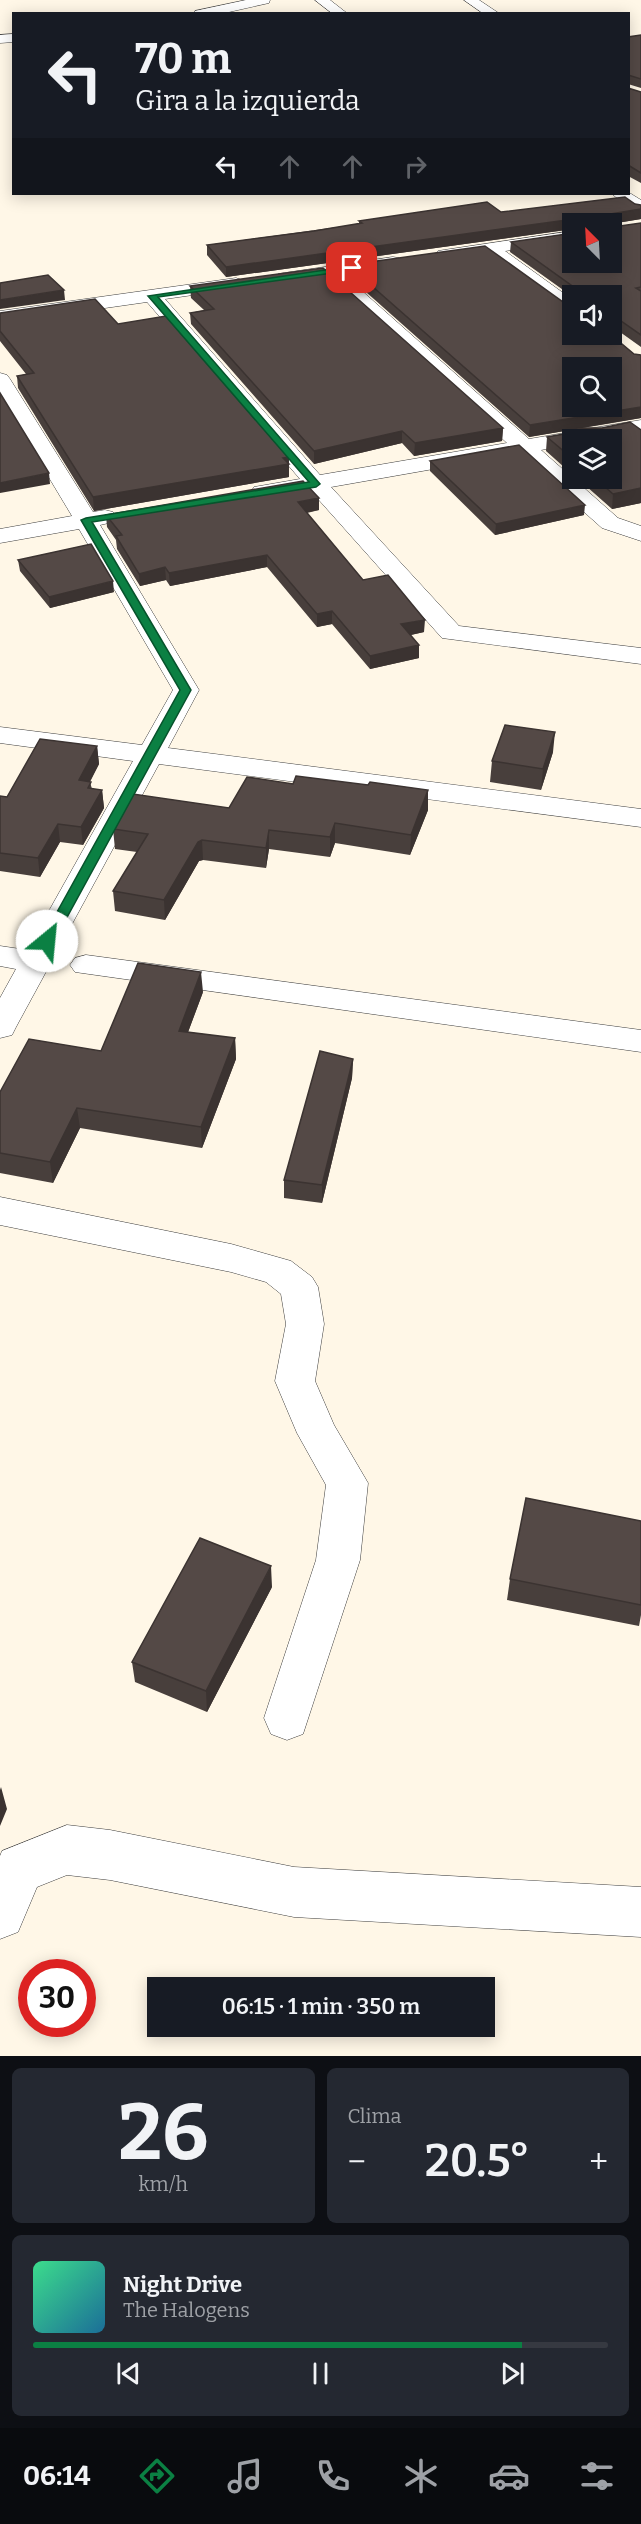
<!DOCTYPE html>
<html lang="es">
<meta charset="utf-8">
<style>
:root{--surface:#171b24;--page:#242831;--text:#f1f3f6;--muted:#9ea1a6;--line:#363941;--accent:#0b8043}
body{margin:0;font-family:Bitter,serif;background:var(--page);color:var(--text);height:100vh;display:flex;flex-direction:column;font-size:22px;white-space:nowrap}
*{box-sizing:border-box;margin:0}
p{font-size:20px;color:var(--muted)}
.icon{flex:none;width:33px;height:33px;fill:none;stroke:currentColor;stroke-width:2;stroke-linecap:round;stroke-linejoin:round}
.map{position:relative;height:2056px;overflow:hidden}
.side{display:flex;flex-direction:column;gap:12px;padding:12px;background:#0d0f14;flex:1}
.side>*{flex:none}
.top-card{position:absolute;left:12px;top:12px;width:618px;height:183px;border-radius:0px;box-shadow:0 3px 15px #0003;background:#171b24;color:var(--text);overflow:hidden}
.needle{width:39px;rotate:336deg}
.controls{position:absolute;left:562px;top:213px;display:grid;gap:12px}
.controls a{display:grid;place-items:center;width:60px;height:60px;border-radius:0px;background:var(--surface);box-shadow:0 3px 15px #0003;font-size:30px}
.speed{position:absolute;left:18px;top:1959px;display:flex;gap:12px;font-size:30px;font-weight:700;text-align:center}
.speed>*{display:grid;place-content:center;width:78px;height:78px;border-radius:50%;background:var(--surface);box-shadow:0 3px 15px #0003;line-height:1}
.speed .limit{border:9px solid #d22;background:#fff;color:#111}
.pin{position:absolute;display:grid;place-items:center;width:51px;height:51px;color:#fff;margin:-26px;border-radius:12px;box-shadow:0 3px 9px #0006}
.me{position:absolute;width:66px;margin:-33px;rotate:28deg;stroke-linejoin:round;filter:drop-shadow(0 0 4px #0008)}
.turn{display:flex;align-items:center;gap:21px;height:126px;padding:0 24px;font-size:27px}
.turn .icon{width:78px;height:78px;stroke-width:2.5}
.turn b{display:block;font-size:42px;line-height:51px}
.lanes{display:flex;align-items:center;height:57px;padding:0 24px;background:#0003;justify-content:center;gap:30px;direction:ltr}
.lanes .off{opacity:.35}
.big{font-size:45px;font-weight:600;line-height:1.1}
.side .card{flex:1;display:flex;flex-direction:column;justify-content:center;gap:9px;min-width:0;padding:0 21px;border-radius:9px;background:var(--page)}
.side .dial{align-items:center;gap:0}
.dial b{font-size:78px;line-height:1}
.song{display:flex;align-items:center;gap:18px}
.cover{width:72px;height:72px;border-radius:9px;background:linear-gradient(135deg,hsl(150 70% 55%),hsl(200 70% 35%))}
.played{height:6px;border-radius:3px;background:linear-gradient(90deg,var(--accent) 85%,var(--line) 85%)}
.keys{display:flex;justify-content:space-around;direction:ltr}
.heat{display:flex;justify-content:space-between;align-items:center;font-size:33px;direction:ltr}
.side .tiles{flex:1;display:grid;gap:12px;grid-template-columns:1fr 1fr}
.card:last-child{grid-column:span 2}
.trip{position:absolute;left:147px;top:1977px;width:348px;height:60px;border-radius:0px;background:var(--surface);box-shadow:0 3px 15px #0003;font-weight:600;line-height:60px;text-align:center}
.tab-bar{display:flex;height:96px;justify-content:space-around;align-items:center;background:#090b0e;color:var(--muted)}
.tab-bar .icon{width:42px;height:42px}
.tab-bar .active{color:var(--accent)}
.tab-bar b{font-size:27px;color:var(--text)}
.map>svg:first-child{display:block}
.lines{fill:none;stroke-linecap:round;stroke-linejoin:round}
.minor-casing{stroke:#3d3d3d;stroke-width:1}
.minor{fill:#fff;fill-rule:evenodd}
.wall{fill:#483f3c}
.shaded-wall{fill:#3b3331}
.building{fill:#544946;stroke:#3b3331;stroke-width:1.5;fill-rule:evenodd}
.route{fill:#0b8043;stroke:#07532c;stroke-width:1.5}
</style>
<div class="map">
<svg width="641" height="2056" viewBox="0 0 641 2056">
<rect width="100%" height="100%" fill="#fff7e7"/>
<g class="lines">
<defs>
<path id="minor" d="M246,0H270L269,3L220,14H194L195,11Z
M315,0H330L348,14H333Z
M464,0H479L500,14H484Z
M14,34V42L0,43V35Z
M628,192L641,200V213L635,212L612,194Z
M573,231V241L505,251L573,300V315L566,313L486,254L444,260L438,259L435,255L438,251L444,250Z
M393,257L399,258L402,262L399,266L344,275L529,439L641,420V432L600,440H573V444L541,450L618,518L641,526V541L602,528L519,454L331,487L459,626L641,648V664L442,638L310,490L262,499L254,497L251,492L254,487L300,479L147,302L0,323V311L236,278L242,280L245,284L242,288L165,299L320,475L507,443L325,277L284,283L278,282L275,278L278,274L284,273Z
M0,373L7,375L10,379L93,512L105,510L113,512L116,517L113,522L100,525L199,690L168,748L641,809V827L159,764L16,1027L12,1035L0,1038V998L16,969L0,966V946L27,950L133,761L0,743V727L142,745L173,690L79,529L0,543V529L72,516L0,396Z
M86,955L641,1030V1052L75,972L70,965L75,958Z
M0,1197L231,1244L291,1261L312,1277L318,1287L324,1324L315,1381L334,1425L368,1483L360,1560L303,1734L287,1740L271,1734L264,1718L316,1560L326,1485L297,1433L275,1381L286,1324L281,1294L266,1282L231,1272L0,1225Z
M67,1825L110,1830L294,1867L641,1887V1937L294,1917L110,1880L67,1875L37,1887L18,1932L0,1939V1856L2,1851Z"/>
</defs>
<use href="#minor" class="minor-casing"/>
<use href="#minor" class="minor"/>
</g>
<path class="wall" d="M641,35V88L628,84V37Z
M628,88L641,92V183L628,176Z
M635,204L641,205V219L611,224H573V229L226,277L207,255V245L359,224V221Z
M641,223V347L613,327L612,329V296H573V297L510,252L511,242Z
M348,265L566,304L634,354L641,355V418L581,428L641,430V503L612,509L577,478H612L573,440V475L546,451L547,437L575,432L576,429L529,437L348,276Z
M190,286L503,428L502,441L414,456L402,443L314,464L191,324L190,313L204,310L191,298Z
M0,313L118,324L289,457V477L94,511L18,388L17,376L26,374L0,341Z
M430,461L584,515L495,535L430,471Z
M319,510L307,513L363,580L424,632L411,635L419,658L370,669L332,624L317,627L267,567L170,586L166,580L140,586L117,549L116,540L107,527L106,515Z
M18,560L114,592L50,608L20,571Z
M97,746L99,764L90,782L92,789L102,790L104,808L83,845L60,842L40,877L0,871V796L7,797Z
M553,752L541,790L490,782L492,761Z
M229,808L428,810L410,855L335,843L330,857L269,849L266,868L203,860L199,861L165,920L115,911L113,891L137,852L115,849L113,829Z
M203,992L188,1032L235,1038L236,1059L202,1148L80,1128L53,1183L0,1173V1092L101,1051Z
M353,1059L352,1078L322,1203L284,1198V1180Z
M641,1521V1615L639,1626L507,1600L510,1579Z
M272,1587L207,1712L135,1682L132,1662Z"/>
<path class="shaded-wall" d="M641,209V219L610,224L611,214Z
M574,219L573,229L226,277V267Z
M64,290L65,300L0,309V300Z
M614,316L613,327L612,329V320Z
M641,407V418L529,437L530,425Z
M503,428L502,441L414,456L415,443Z
M402,431V443L314,464V451Z
M289,457V477L94,511L93,497Z
M49,473L50,484L0,493V483Z
M641,488V503L612,509L613,494Z
M319,498V510L298,514V502Z
M585,505L584,515L495,535L496,524Z
M267,555V567L170,586L169,573Z
M165,567L166,580L140,586L139,574Z
M113,581L114,592L50,608L49,597Z
M332,611V624L317,627V614Z
M425,620L424,632L401,637V624Z
M419,645V658L370,669V656Z
M555,732L553,752L541,790L543,769Z
M97,746L99,764L81,798L79,780Z
M102,790L104,808L83,845L81,827Z
M428,790V810L410,855L411,835Z
M335,823V843L330,857V837Z
M58,824L60,842L40,877L38,858Z
M269,830V849L266,868V848Z
M202,840L203,860L199,861L165,920L164,900L198,842Z
M201,972L203,992L181,1051L179,1031Z
M235,1038L236,1059L202,1148L201,1127Z
M353,1059L352,1078L322,1203V1185Z
M77,1108L80,1128L53,1183L50,1162Z
M271,1566L272,1587L207,1712L206,1691Z
M1,1787L7,1809L0,1826V1790Z"/>
<path class="building" d="M641,35V79L628,75V37Z
M628,88L641,92V173L628,165Z
M625,197L635,204L641,205V209L611,214V224H576V221L574,219L226,267L207,245L314,231L362,223L359,221L487,202L501,212Z
M641,223V287L636,288L641,291V335L614,316L612,320V296H575V288L511,242L573,233V262H612V226L613,227Z
M485,246L566,304L573,306V334H610L634,354L641,355V407L530,425L348,265ZM573,368H612V406H573Z
M323,268L503,428L415,443L402,431L314,451L190,313L214,309L190,286Z
M48,275L64,290L0,300V283Z
M95,299L118,324L166,316L289,457L283,458L289,464L93,497L17,376L34,373L0,331V313Z
M0,393L49,473L0,483Z
M630,422L641,430V488L613,494L595,478H612V440H573V459L547,437L575,432L577,428H602Z
M519,445L585,505L496,524L430,461Z
M303,481L319,498L298,502L363,580L388,575L425,620L401,624L419,645L370,656L332,611L317,614L267,555L169,573L165,567L139,574L116,536L122,535L106,515Z
M91,544L113,581L49,597L18,560Z
M505,725L555,732L543,769L492,761Z
M40,739L97,746L79,780L91,782L88,788L102,790L81,827L58,824L38,858L0,853V796L7,797Z
M296,776L368,785L370,782L428,790L411,835L335,823L330,837L269,830L266,848L202,840L198,842L164,900L113,891L148,834L113,829L133,794L229,808L247,777L293,784Z
M138,963L201,972L179,1031L235,1038L201,1127L77,1108L50,1162L0,1153V1092L29,1039L101,1051Z
M320,1051L353,1059L322,1185L284,1180Z
M526,1498L641,1521V1605L510,1579Z
M200,1538L271,1566L206,1691L132,1662Z"/>
<path class="route" d="M352,266L355,270L158,297L320,484L316,487L92,522L191,690L54,941L52,944H43L41,941L180,690L81,520L86,518L309,482L148,296Z"/>
</svg>
<div class="controls">
<a><svg class="needle" viewBox="-14 -14 28 28"><path d="M0-13l5 13h-10z" fill="#e53935"/><path d="M0 13l5-13h-10z" fill="#9ea1a6"/></svg></a>
<a><svg class="icon" aria-label="sound" viewBox="0 0 24 24"><path d="M4 9h4l5-4v14l-5-4H4zM17 9q2 3 0 6"/></svg></a>
<a><svg class="icon" aria-label="search" viewBox="0 0 24 24"><circle cx="10" cy="10" r="6"/><path d="M15 15l6 6"/></svg></a>
<a><svg class="icon" aria-label="layers" viewBox="0 0 24 24"><path d="M12 4l9 5-9 5-9-5zM3 14l9 5 9-5"/></svg></a>
</div>
<div class="speed"><div class="limit">30</div></div>
<div class="pin" style="left:352px;top:268px;background:#d93025"><svg class="icon" aria-label="arrive" viewBox="0 0 24 24"><path d="M6 21V4h12l-3 4 3 4H6"/></svg></div>
<svg class="me" style="left:47px;top:941px" viewBox="-20 -20 40 40"><circle r="19" fill="#fff"/><path d="M0-13L10 11 0 6-10 11z" fill="#0b8043"/></svg>
<div class="trip">06:15 · 1 min · 350 m</div>
<div class="top-card">
<div class="turn"><svg class="icon" aria-label="left" viewBox="0 0 24 24"><path d="M17 20v-9H6M10 6l-5 5 5 5"/></svg><div><b>70 m</b>Gira a la izquierda</div></div>
<div class="lanes"><svg class="icon" aria-label="left" viewBox="0 0 24 24"><path d="M17 20v-9H6M10 6l-5 5 5 5"/></svg><svg class="icon off" aria-label="ahead" viewBox="0 0 24 24"><path d="M12 20V5M6 11l6-6 6 6"/></svg><svg class="icon off" aria-label="ahead" viewBox="0 0 24 24"><path d="M12 20V5M6 11l6-6 6 6"/></svg><svg class="icon off" aria-label="right" viewBox="0 0 24 24"><path d="M7 20v-9h11M14 6l5 5-5 5"/></svg></div>
</div>
</div>
<section class="side">
<div class="tiles">
<div class="card dial"><b>26</b><p>km/h</p></div>
<div class="card"><p>Clima</p>
<div class="heat"><a>−</a><b class="big">20.5°</b><a>+</a></div>
</div>
<div class="card">
<div class="song"><i class="cover"></i><div><b>Night Drive</b><p>The Halogens</p></div></div>
<div class="played"></div>
<div class="keys"><svg class="icon" aria-label="previous" viewBox="0 0 24 24"><path d="M18 5L8 12l10 7zM5 5v14"/></svg><svg class="icon" aria-label="pause" viewBox="0 0 24 24"><path d="M8 5v14M16 5v14"/></svg><svg class="icon" aria-label="next" viewBox="0 0 24 24"><path d="M6 5l10 7-10 7zM19 5v14"/></svg></div>
</div>
</div>
</section>
<nav class="tab-bar">
<b>06:14</b>
<svg class="icon active" aria-label="directions" viewBox="0 0 24 24"><path d="M12 3l9 9-9 9-9-9zM9 14v-3h6M13 9l2 2-2 2"/></svg>
<svg class="icon" aria-label="music" viewBox="0 0 24 24"><path d="M9 18V5l10-2v13"/><circle cx="6" cy="18" r="3"/><circle cx="16" cy="16" r="3"/></svg>
<svg class="icon" aria-label="phone" viewBox="0 0 24 24"><path d="M5 4h4l2 5-3 2q2 4 5 5l2-3 5 2v4C11 20 4 13 5 4z"/></svg>
<svg class="icon" aria-label="climate" viewBox="0 0 24 24"><path d="M12 3v18M4 7l16 10M4 17L20 7"/></svg>
<svg class="icon" aria-label="car" viewBox="0 0 24 24"><path d="M5 17H2v-5l4-1 3-4h7l3 4 3 1v5h-3M9 17h6M6 11h13"/><circle cx="7" cy="17" r="2"/><circle cx="17" cy="17" r="2"/></svg>
<svg class="icon" aria-label="filters" viewBox="0 0 24 24"><path d="M4 7h16M4 17h16"/><circle cx="9" cy="7" r="2"/><circle cx="15" cy="17" r="2"/></svg>
</nav>
